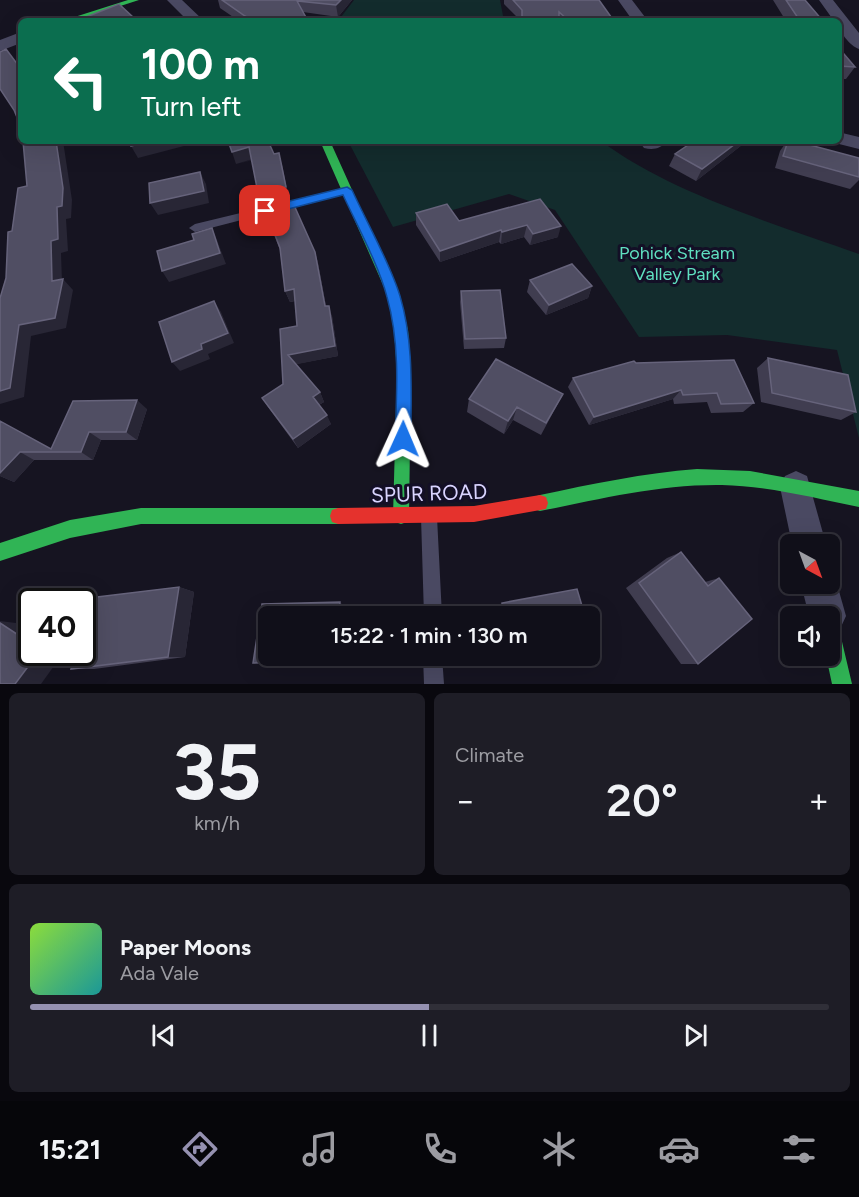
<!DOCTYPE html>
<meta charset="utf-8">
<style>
:root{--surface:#100f19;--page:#1e1d26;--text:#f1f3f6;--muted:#9c9ca2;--line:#302f38;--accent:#9591b1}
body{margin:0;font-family:Figtree,sans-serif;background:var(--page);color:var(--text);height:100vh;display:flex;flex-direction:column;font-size:22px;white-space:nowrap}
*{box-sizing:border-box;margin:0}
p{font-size:20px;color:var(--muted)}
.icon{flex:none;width:33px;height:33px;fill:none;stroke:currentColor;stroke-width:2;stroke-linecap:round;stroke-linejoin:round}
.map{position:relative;height:684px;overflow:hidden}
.details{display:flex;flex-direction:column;gap:9px;padding:9px;background:#09080e;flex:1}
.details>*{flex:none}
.top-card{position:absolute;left:18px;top:18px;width:824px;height:126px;border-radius:9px;box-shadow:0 6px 24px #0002,0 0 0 2px var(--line);background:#0b6e4f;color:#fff;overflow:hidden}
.needle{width:39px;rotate:139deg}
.fabs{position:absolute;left:780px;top:534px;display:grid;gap:12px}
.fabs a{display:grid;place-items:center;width:60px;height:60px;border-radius:9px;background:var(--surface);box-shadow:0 6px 24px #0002,0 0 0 2px var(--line);font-size:30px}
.speed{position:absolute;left:18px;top:588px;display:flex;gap:12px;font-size:30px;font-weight:700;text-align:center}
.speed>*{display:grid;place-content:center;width:78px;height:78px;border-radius:50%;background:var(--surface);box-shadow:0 6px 24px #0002,0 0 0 2px var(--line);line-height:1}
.speed .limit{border:3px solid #111;border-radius:9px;background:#fff;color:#111}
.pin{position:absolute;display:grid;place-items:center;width:51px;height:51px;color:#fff;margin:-26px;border-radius:12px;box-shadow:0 3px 9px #0006}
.me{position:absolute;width:66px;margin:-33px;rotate:1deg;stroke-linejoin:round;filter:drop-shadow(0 0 4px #0008)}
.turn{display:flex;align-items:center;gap:21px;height:126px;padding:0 24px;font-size:27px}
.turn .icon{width:78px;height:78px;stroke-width:2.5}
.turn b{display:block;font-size:42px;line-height:51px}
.big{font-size:45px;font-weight:600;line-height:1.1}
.details .tile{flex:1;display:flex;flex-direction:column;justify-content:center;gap:9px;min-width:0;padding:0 21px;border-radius:9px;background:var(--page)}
.details .dial{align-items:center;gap:0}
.dial b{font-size:78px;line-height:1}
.song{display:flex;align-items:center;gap:18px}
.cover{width:72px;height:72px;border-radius:9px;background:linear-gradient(135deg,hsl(90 70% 55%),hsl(180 70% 35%))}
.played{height:6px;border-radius:3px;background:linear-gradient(90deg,var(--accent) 50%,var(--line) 50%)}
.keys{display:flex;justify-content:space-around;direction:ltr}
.heat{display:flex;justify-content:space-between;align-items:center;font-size:33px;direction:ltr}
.details .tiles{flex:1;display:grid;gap:9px;grid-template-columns:1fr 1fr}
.tile:last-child{grid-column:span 2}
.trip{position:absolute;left:258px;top:606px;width:342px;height:60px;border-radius:9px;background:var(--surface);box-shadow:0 6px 24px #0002,0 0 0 2px var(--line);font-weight:600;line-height:60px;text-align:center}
.tab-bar{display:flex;height:96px;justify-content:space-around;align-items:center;background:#06060a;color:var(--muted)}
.tab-bar .icon{width:42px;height:42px}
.tab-bar .on{color:var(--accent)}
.tab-bar b{font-size:27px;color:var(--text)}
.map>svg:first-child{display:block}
.green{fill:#132c2d}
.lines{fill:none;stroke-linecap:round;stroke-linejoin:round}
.lane{fill:#4a4962;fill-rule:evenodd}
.street{fill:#4a4962;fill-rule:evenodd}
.fast{fill:#30b455;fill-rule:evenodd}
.jam{fill:#e5322d;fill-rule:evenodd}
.wall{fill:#403d50}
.shaded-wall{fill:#282635}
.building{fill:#504e63;stroke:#66637b;stroke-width:1.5}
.route{fill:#1a73e8;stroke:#114b97;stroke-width:1.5}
.labels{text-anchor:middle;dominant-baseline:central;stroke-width:6;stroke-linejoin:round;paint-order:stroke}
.park-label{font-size:18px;fill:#5fe0c0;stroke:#130f26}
.near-street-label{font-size:21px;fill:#d9d4ff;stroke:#130f26}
</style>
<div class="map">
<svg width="859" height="684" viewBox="0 0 859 684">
<rect width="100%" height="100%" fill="#161421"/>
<path class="green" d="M354,0H500L504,21H338Z
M348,141H601C672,194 776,224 859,254V438L837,350L727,335L639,337L555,210L509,194L393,227Z"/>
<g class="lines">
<path class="lane" d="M640,17L644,19L643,21H613Z
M347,187L352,190L351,192L195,232L189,228L195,224Z
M429,509L435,511L437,517L442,616H424L421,517L423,511Z
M423,656H442L444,684H424Z"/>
<path class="street" d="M167,0H182L204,21H188Z
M618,0H632L648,21H633Z
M819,0H833L859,33V49C850,46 838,31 838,21H834Z
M21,32V43L0,51V40Z
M838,132L859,137V149L831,142L838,141Z
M643,141H667C661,149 653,150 644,148L641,144Z
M796,471L807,476L826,544H792L780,487L785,476Z
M830,570L837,584L846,616L840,629L830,634V616H809L801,584H830Z"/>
<path class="fast" d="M128,0H139L74,21H62Z
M320,141H330L399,294L408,330L411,371L409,516L407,522L401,524L395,522L393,516L397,371L394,330L387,294Z
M697,469L750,471L859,491V507C814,498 768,486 722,485C661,484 600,499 540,511L534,509L532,503L534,497L540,495C592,484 644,473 697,469Z
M141,508H338L344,510L346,516L344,522L338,524H141L70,538L0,561V543L70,520Z
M830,620L837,622L839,629L852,684H832L826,656H830Z"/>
<path class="jam" d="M540,495L546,497L548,503L546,509L474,522L338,524L332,522L330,516L332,510L338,508L474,506Z"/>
</g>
<path class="wall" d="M218,0H352L338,17L303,12L308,21H239L220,8Z
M504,0H599L614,21H521L504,4Z
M773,0H805L823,21H786Z
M838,47L855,67L846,79H838Z
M747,141L696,181L669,166L675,154Z
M787,141H795L859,158V180L850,189L775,168L780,151Z
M274,154L282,165L290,204L315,252L318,263L326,306L332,316L338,356L296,364L320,392L324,402L319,405L331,424L298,448L268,407L262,398L283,384L297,326L295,301L290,302L285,291L280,250L258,193L252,160L236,164Z
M540,199L558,237L530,245L524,237L501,244L499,242L440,262L416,225V213L459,221Z
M530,280L592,286L588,298L546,315L527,292Z
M461,291L506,338L504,348L464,349L460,302Z
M768,358L856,412L841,420L761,402L757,368Z
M636,363L754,403L743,412L711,413L707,402L674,404L673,399L589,425L568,387L573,378Z
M563,394L541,435L513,420L504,434L467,412L469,399Z
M73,401L147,409L137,440H101L93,460H34L14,482L0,476V421L51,449Z
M681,552L705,582L719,578L698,664H681L626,588L667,558Z
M179,587L194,592L185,657L94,669H71Z
M502,603L585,616H501L499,605Z
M509,656H532L510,659Z"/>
<path class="shaded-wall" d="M341,0H352L338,17L336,5Z
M56,141H63L72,200L71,218L66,219L68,251L61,253L62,282L63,279L73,290L66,328L31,336L24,397L0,404V391L19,325L52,281L51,241L57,207Z
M150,141H182L184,146L138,158L131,146Z
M739,141H747L696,181L702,169Z
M249,147L253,159L236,164L232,152Z
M279,153L282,165L289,199H288L293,216L288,199L263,205L258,193Z
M200,172L206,184L209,203L158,215L150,203Z
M527,225L524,237L501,244L502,232Z
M561,226L558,237L530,245L533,234Z
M212,228L217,240L226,264L169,282L162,271Z
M501,230L499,242L440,262V251Z
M315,252L318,263L328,317L325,306Z
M592,286L588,298L546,315L549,305Z
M294,289L298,300L290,302L285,291Z
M214,301L221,312L234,343L208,354L210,359L180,371L172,362L201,344Z
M329,306L332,316L338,356L293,365L288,355Z
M681,390L673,399L589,425L594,417Z
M320,392L324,402L317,406L313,397Z
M137,400L147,409L137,440L126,432Z
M517,407L513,420L504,434L508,421Z
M327,415L331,424L298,448L293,439Z
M89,432L101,440L93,460L81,452Z
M20,452L34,460L14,482L0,476V473Z
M179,587L194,592L185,657H168Z
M340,602L343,605V616H339Z
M0,621L24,624L32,629V644L0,623Z
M39,652H64L41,684H15Z
M336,656H340V661L335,660Z"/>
<path class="building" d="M222,0H341L336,5L297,1L308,21H254L245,16Z
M513,0H599L614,21H569L559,12V21H522V10Z
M786,0H805L823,21H800Z
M119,4L135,19L128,21H76Z
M838,47L855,67L838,66Z
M6,49L21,69V127L14,110L0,89V52Z
M23,141H56L63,188L62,206L57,207L58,239L51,241L52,281L63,279L55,318L19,325L10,388L0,391V298L6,278L8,232L12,231L18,188L27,186Z
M130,141H150L131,146Z
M228,141H268L274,154L279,153L286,187L258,193L249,147L232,152Z
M694,141H739L702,169L675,154Z
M788,141H795L859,158V177L783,156Z
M200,172L204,191L150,203L149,183Z
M288,198L289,204L293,203L315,252L325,306H329L335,346L288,355L320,392L313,397L327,415L293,439L262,398L283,384L280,329L297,326L294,289L285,291L280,248L263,204Z
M540,199L561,226L533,234L527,225L502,232L501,230L440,251L416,213L447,204L459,221Z
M212,228L220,253L162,271L157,251L194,240L192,234Z
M572,264L592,286L549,305L530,280Z
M500,290L506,338L465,339L461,291Z
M214,301L228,333L201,344L202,349L172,362L159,322Z
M768,358L848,375L856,412L772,393Z
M496,359L563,394L546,423L517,407L508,421L469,399Z
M734,360L754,403L721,404L717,393L683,395L681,390L594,417L573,378L634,361L636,363Z
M137,400L126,432H89L81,452H20L0,473V421L51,449L73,401Z
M681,552L708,586L719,578L752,619L698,664L639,583Z
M179,587L168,657L71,669L75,652H82V624L89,598Z
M577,589L585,616H505L502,603Z
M340,602L339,616H268V656H336L335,660L253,663L262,604Z
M0,623L32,644V652H39L15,684H0Z
M590,631L593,644L590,645Z
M513,656H532L514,659Z"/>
<path class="route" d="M347,187L352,190C367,223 390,263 400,296C414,343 411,391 411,439L408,444L403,446L397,444L395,439C397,391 400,343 387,297C379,266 357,225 343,195L265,215L259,211L265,207Z"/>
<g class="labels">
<g class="park-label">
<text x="677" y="253">Pohick Stream<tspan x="677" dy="21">Valley Park</tspan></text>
</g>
<g class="near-street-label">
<text transform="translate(429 493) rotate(-2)">SPUR ROAD</text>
</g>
</g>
</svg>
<div class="fabs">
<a><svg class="needle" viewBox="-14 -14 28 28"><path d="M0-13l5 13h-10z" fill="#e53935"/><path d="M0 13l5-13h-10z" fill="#9c9ca2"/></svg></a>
<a><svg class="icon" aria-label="sound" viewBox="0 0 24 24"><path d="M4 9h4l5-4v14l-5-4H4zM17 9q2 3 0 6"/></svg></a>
</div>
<div class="speed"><div class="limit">40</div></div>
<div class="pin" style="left:265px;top:211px;background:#d93025"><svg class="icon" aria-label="arrive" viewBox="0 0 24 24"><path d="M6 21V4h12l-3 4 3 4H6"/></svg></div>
<svg class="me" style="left:403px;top:439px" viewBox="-20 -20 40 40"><path d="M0-17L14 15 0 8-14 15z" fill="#1a73e8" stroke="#fff" stroke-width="4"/></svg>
<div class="trip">15:22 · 1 min · 130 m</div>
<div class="top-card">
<div class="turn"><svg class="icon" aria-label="left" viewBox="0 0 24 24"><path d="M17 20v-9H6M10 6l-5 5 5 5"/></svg><div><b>100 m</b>Turn left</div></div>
</div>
</div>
<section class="details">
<div class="tiles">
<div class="tile dial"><b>35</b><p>km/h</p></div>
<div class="tile"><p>Climate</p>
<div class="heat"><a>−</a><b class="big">20°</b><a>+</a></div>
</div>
<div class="tile">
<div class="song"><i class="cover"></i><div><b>Paper Moons</b><p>Ada Vale</p></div></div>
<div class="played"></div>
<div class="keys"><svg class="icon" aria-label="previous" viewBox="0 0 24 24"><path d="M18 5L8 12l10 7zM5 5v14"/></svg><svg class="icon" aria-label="pause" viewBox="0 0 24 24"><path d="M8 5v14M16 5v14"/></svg><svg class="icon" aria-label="next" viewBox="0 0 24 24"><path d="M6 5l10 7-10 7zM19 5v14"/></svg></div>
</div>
</div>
</section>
<nav class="tab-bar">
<b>15:21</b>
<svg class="icon on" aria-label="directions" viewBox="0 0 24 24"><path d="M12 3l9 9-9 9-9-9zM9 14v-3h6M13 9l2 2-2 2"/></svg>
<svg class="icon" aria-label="music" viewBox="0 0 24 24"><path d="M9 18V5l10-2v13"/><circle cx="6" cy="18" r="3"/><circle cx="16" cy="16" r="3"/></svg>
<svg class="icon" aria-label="phone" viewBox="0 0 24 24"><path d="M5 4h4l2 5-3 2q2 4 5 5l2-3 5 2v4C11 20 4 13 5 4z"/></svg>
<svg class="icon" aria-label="climate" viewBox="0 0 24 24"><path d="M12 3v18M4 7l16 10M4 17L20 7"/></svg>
<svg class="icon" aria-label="car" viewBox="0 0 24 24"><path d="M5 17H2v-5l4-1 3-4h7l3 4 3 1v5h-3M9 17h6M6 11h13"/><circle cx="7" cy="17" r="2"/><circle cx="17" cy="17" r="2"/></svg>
<svg class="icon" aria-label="filters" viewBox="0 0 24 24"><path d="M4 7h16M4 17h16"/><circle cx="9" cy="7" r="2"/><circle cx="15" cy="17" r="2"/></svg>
</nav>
